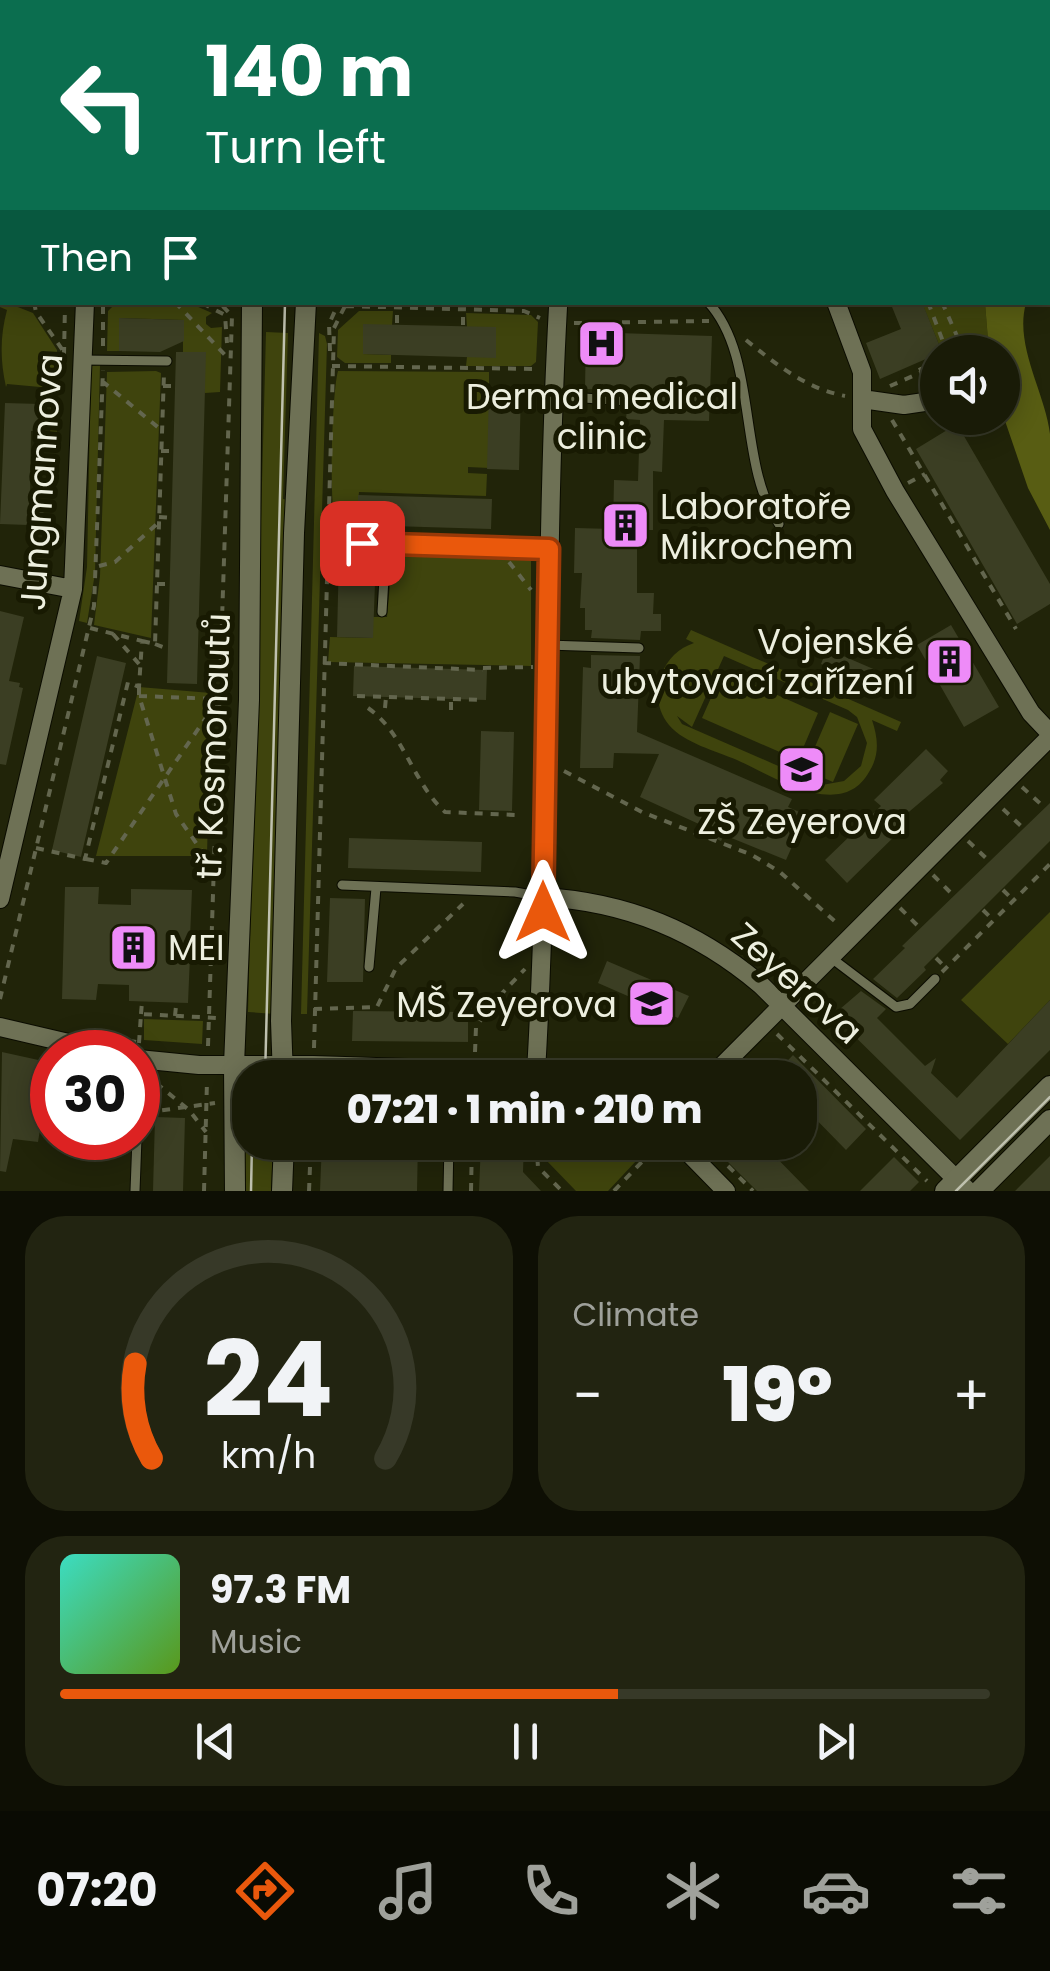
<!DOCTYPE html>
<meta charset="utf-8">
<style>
:root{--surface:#191b07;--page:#222411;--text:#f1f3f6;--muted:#9fa19b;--line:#373928;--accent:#ea580c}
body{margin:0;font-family:Poppins,sans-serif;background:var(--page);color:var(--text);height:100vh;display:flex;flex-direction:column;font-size:38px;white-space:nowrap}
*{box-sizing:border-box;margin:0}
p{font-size:32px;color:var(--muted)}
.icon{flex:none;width:55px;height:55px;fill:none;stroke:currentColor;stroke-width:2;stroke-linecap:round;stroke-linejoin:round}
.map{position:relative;height:1191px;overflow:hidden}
.side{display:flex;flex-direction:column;gap:25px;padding:25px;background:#0e0f04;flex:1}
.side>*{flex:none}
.hud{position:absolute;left:0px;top:0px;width:1050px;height:305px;box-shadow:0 5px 25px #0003,0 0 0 2px var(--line);background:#0b6e4f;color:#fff;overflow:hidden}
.fabs{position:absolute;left:920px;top:335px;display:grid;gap:20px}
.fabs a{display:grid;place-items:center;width:100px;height:100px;border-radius:50%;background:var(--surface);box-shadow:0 5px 25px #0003,0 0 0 2px var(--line);font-size:50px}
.speed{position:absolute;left:30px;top:1030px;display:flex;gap:20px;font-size:50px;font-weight:700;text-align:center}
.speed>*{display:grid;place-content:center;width:130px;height:130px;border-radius:50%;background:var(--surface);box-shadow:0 5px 25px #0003,0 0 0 2px var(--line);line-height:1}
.speed .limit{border:15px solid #d22;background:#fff;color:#111}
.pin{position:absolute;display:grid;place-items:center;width:85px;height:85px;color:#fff;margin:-42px;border-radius:20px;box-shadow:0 5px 15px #0006}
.me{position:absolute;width:110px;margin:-55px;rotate:0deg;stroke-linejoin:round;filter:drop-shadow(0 0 8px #0008)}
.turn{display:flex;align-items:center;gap:35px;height:210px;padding:0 40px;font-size:45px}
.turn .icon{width:130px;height:130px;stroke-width:2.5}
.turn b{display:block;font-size:70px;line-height:85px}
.then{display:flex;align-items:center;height:95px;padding:0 40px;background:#0003;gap:20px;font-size:38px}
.big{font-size:75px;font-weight:800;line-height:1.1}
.side .card{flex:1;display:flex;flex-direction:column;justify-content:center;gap:15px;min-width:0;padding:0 35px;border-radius:40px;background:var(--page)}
.side .dial{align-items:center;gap:0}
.dial svg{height:260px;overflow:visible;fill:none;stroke:var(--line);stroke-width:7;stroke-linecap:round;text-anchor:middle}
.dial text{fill:var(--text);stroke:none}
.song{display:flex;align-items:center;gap:30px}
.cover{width:120px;height:120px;border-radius:15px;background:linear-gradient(135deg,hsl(170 70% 55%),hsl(90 70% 35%))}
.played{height:10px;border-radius:5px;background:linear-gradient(90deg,var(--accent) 60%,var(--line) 60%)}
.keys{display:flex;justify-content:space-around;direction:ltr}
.heat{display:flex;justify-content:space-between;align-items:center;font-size:55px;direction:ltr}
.side .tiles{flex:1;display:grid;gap:25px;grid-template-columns:1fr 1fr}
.card:last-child{grid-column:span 2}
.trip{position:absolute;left:232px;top:1060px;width:585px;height:100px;border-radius:40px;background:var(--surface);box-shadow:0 5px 25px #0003,0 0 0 2px var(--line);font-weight:800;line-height:100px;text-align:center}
.tab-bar{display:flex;height:160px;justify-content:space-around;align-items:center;background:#0a0b03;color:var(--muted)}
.tab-bar .icon{width:70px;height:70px}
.tab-bar .on{color:var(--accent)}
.tab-bar b{font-size:45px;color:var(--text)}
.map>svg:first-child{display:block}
.green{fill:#3f440d;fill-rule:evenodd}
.water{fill:#585d13}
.building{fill:#3b3e23}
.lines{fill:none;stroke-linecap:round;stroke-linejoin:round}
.service-casing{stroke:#0b0c00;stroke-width:11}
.minor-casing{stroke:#0b0c00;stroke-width:20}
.tertiary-casing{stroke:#0b0c00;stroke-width:22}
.path{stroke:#63664e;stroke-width:4;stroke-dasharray:8 8;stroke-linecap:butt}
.service{stroke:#6e7155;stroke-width:9}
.minor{stroke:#6e7155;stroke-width:18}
.tertiary{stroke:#6e7155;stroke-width:20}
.tram{stroke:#bfc1af;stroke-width:2.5}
.route-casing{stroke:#983908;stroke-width:25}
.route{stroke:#ea580c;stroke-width:18}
.labels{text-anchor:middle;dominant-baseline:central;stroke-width:10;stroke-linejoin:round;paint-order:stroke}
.poi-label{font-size:35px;fill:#edefdf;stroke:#181a02}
.street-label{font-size:35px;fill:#edefdf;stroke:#181a02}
</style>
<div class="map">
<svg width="1050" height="1191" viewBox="0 0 1050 1191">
<rect width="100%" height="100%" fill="#212409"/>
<path class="green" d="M0,300L33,313L57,350V446H50L51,388L7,384L6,387C0,360 0,336 7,310L0,307Z
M922,303H985L989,352H942Z
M115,304L196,306L212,313L206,317V324L211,328L222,327L220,392L205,393L183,352V320L120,318L119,351H107L108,311Z
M359,311H393L392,325H363V354L391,355V363H345L337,357L338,330Z
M466,313L531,315L538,322L536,362L531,366H466L467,357H495L496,328L467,327Z
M266,332L288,333L283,499L289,500L275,1014L248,1012Z
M319,333L325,336L327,344L307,1014H301Z
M100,365L95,573L87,623L79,621L87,567L91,366Z
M156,371L161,373L151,638L94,625L100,576L107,372Z
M338,371L489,372V468L468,467V473L487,474L486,496L359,492L355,533L337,529C328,515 332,391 338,371Z
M405,551L513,553L531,560V666L328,662L330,637L373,638V617H387L392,563Z
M691,630L901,722L897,731L872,720C878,738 880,755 869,772C841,822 773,776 737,760C716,751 684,743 669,725C657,710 655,692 662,674C667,659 679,648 694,643L686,639ZM724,656L848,710L857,717L867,743L861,766L844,781L822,785L682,724L677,716L692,727Z
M723,671L818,713L798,760L702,718Z
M139,687L211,693L207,856H96Z
M830,712L858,724L833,782L805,770Z
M1050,912V1000L1008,1044L961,1000Z
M144,1019L203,1021L202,1044L144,1040Z
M244,1111H250V1142L273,1143L271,1191H242Z
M541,1142H650L651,1145L608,1191H576L545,1159Z"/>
<path class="water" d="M985,303H1026C1014,346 1045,392 1050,434C1050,465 1050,499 1050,530L1028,488L1003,415L1002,352H989Z"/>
<path class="building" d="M890,302H922L942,352L880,379L866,343L901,329Z
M119,318L184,320V341L160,352L119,351Z
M363,324L496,327V358L363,354Z
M586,332L712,336L709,421L664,420L662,472L653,471V530H637V593H654L653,614H661V631H641L640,640L591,638L592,630H585V608H580L582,573H574L575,528L613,529L614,480L638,481L640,420L626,419L627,409L633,406L635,398L627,390L585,389Z
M176,352H206L197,684L167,683Z
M489,389H521L519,470L487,469Z
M5,403L40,404V431H31L30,497L39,498L38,504H44L43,521L28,520V525L0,524Z
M957,424L1050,584V604L1017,624L916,449Z
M358,495L492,499L491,529L358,525Z
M339,554L376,555L373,638L337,637Z
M0,611L24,617L9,681L20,683L19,687L23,688L6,765L0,764Z
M951,625L999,707L964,727L917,645Z
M827,649L885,674L879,689L821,664Z
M591,655L640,656L637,732L792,799L788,807L806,815L786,860L724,835L721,841L699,831L701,825L640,797L659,754L614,753L613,768H580L583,667L591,668Z
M97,656L126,663L81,857L52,850Z
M354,666L487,670L486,700L353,696Z
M481,731L514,732L512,811L479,810Z
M926,749L948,771L940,780L943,783L897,822L903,828L847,883L825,860L881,806L874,800Z
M1050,803V841L924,967L926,970L897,998L873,979L905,948L902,946Z
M349,838L482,842L481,872L348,868Z
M65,887H99L98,904L131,905V889L192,890L190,938H202V956H190L188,1003L129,1001V985L98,984L96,1000L62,999Z
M330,898L365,899L363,982H327Z
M607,961L689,996L678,1018L598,983Z
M861,991L886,1009L877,1018L925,1066L936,1058L931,1073L957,1098L1050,1000V1050L960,1140L833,1015Z
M353,1011L468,1012V1042L352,1041Z
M2,1052L52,1063V1094L46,1092L38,1142L13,1139L6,1172L0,1171Z
M793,1055L866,1129L846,1150L800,1103V1078H771Z
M155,1117L185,1118L183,1191H153Z
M322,1142H418L417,1191H320Z
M481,1142H524L523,1172L541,1191H479Z
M708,1142H761L809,1191H757Z
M1050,1156V1191H1015Z
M894,1157L919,1182L910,1191H860Z"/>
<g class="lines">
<defs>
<path id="service" d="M153,2V0
M708,302C759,357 737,466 779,524
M82,360L167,361
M555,396L627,401
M363,543L549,549
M382,612L386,544
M547,645L639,648
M342,885L515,892L543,897
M830,957L896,1007L910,1004L935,979
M369,967L376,888
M135,1191L137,1138
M448,1191L449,1142"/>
<path id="minor" d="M712,0L713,2
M836,302L862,372V429L895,491L1031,713L1050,733
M862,399L904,405L938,400
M0,575L73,589
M543,897C627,902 697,931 761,985L968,1191
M0,899L73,589L85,302
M0,1027L107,1052
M138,1059L199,1065H313L533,1072L578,1078
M536,1072C551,817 544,562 558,307
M710,1078L1050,737
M678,1142L726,1191"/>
<path id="tertiary" d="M277,2V0
M318,2V0
M0,263H2
M283,1078L281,1021L294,533L306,302
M235,1191L234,1065L249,700L252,302
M282,1191L284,1142
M945,1191L1050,1086
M979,1191L1050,1120"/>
</defs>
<use href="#service" class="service-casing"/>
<use href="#minor" class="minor-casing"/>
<use href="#tertiary" class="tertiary-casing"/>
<path class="path" d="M534,0L538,2
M797,0V2
M818,0L819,2
M992,0L993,2
M1024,0L1025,2
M253,2V0
M343,2V0
M349,2V0
M363,2V0
M519,2L520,0
M641,2L642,0
M0,3L2,4
M1048,46L1050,50
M1048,91L1050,93
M0,296L2,297
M34,302L36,312L64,352
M39,302L67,305
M175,302L227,357
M189,302H202
M928,302L947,352
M942,302L964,352
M202,303L225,315L227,343
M103,306V346
M346,306L524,311L540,318
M397,323V308
M574,323L709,321
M463,325V310
M334,328L347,302
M746,340C777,365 805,388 845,396
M330,351L329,324L339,302
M64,355L65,305
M332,366L537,369
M102,381L160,429
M163,386H175
M890,386L922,372L918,364
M892,420L1016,629
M161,451H174
M908,483L925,474
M159,517L172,518
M509,562L531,590
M99,566L115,562L159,522
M157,584H170
M113,634L139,664
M142,641L155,644L164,373
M155,644L168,649
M323,663L483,670
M483,668L533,667
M139,687V696L176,814L212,866
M139,696L218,699
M357,696L482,700
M368,708C405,734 412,782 445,812L517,815
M385,708L386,697
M451,710V699
M564,771L642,812L752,855L780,872L840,926
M1022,787L1044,807
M1003,809L1021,826
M968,841L987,859
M36,848L85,859L128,682L139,687L142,641L90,628
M86,859L106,863L216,703
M933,875L952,894
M1003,890L1013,900
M900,908L919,927
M983,910L993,920
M936,958L946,968
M942,972L1050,864
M0,999L94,606L103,370
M314,1009L377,1007L396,968L463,904
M814,1012L819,1007L817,995
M141,1014L142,1002
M175,1016L176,1006
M777,1034L927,1181
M116,1038L136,1042
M139,1043L141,1014L217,1018
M208,1046L232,316L219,302
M314,1048L334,329
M475,1052L476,1027L492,1004L525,969
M156,1083L189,1110L206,1132
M148,1117L157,1111L215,1103
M140,1126L148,1117L156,1084
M536,1142L538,1167L562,1191
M656,1142L664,1156
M728,1166L753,1191
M204,1191L207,1081
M309,1191L311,1142
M471,1191L472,1142
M614,1191L657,1146"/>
<use href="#service" class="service"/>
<use href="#minor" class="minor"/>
<use href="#tertiary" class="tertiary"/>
<path class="tram" d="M304,2V0
M265,1078L285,302
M251,1191L252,1142
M956,1191L1050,1097"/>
</g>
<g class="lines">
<defs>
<path id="route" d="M362,543L549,549L543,912"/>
</defs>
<use href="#route" class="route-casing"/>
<use href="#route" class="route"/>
</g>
<defs>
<symbol id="hospital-square" viewBox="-11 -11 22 22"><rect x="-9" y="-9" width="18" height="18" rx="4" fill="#ee8bf8" stroke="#181a02"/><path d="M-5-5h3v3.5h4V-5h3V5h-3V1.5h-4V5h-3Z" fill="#111"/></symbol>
<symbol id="building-square" viewBox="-11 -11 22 22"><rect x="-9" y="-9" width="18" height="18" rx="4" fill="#ee8bf8" stroke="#181a02"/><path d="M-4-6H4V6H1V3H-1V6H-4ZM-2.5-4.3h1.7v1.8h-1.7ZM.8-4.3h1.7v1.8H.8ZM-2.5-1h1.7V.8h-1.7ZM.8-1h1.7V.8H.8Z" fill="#111"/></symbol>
<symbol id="school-square" viewBox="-11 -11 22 22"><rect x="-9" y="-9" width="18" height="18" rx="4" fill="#ee8bf8" stroke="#181a02"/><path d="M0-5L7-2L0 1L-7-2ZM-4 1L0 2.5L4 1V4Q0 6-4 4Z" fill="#111"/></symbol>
</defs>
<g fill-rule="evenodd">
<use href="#hospital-square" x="574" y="316" width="55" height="55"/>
<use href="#building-square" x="598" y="498" width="55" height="55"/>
<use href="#building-square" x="922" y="634" width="55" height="55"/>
<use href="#school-square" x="774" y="742" width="55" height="55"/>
<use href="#building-square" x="106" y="920" width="55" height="55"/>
<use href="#school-square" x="624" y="976" width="55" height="55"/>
</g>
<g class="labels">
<g class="poi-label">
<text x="602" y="396">Derma medical<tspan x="602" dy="40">clinic</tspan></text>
<text x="660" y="506" text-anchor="start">Laboratoře<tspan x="660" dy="40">Mikrochem</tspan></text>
<text x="914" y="641" text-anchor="end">Vojenské<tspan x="914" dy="40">ubytovací zařízení</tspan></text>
<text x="802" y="821">ZŠ Zeyerova</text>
<text x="168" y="947" text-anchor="start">MEI</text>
<text x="617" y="1004" text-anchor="end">MŠ Zeyerova</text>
</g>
<g class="street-label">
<text transform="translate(41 482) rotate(-86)">Jungmannova</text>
<text transform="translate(213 746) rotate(-88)">tř. Kosmonautů</text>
<text transform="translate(797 983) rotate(42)">Zeyerova</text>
</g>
</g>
</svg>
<div class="fabs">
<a><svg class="icon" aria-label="sound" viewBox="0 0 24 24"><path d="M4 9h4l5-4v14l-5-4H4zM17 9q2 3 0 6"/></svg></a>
</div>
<div class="speed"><div class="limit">30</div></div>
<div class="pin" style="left:362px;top:543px;background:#d93025"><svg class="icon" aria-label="arrive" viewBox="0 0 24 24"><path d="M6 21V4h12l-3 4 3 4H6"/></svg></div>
<svg class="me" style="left:543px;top:912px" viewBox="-20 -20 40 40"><path d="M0-17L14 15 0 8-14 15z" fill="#ea580c" stroke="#fff" stroke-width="4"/></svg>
<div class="trip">07:21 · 1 min · 210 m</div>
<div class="hud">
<div class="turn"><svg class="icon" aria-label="left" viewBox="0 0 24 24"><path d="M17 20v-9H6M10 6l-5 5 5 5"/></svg><div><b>140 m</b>Turn left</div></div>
<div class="then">Then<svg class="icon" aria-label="arrive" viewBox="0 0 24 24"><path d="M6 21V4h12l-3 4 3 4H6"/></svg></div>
</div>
</div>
<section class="side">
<div class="tiles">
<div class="card dial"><svg viewBox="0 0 100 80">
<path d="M14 69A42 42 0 1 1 86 69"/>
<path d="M14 69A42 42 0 0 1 9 40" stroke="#ea580c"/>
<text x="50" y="56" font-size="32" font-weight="700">24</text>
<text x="50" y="72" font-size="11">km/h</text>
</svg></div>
<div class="card"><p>Climate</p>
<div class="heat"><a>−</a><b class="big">19°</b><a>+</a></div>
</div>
<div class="card">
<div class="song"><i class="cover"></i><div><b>97.3 FM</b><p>Music</p></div></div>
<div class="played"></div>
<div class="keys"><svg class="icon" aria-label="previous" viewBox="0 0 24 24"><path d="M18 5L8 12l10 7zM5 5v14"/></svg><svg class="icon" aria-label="pause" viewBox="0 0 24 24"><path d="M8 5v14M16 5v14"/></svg><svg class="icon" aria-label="next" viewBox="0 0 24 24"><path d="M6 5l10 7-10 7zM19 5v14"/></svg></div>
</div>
</div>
</section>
<nav class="tab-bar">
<b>07:20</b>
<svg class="icon on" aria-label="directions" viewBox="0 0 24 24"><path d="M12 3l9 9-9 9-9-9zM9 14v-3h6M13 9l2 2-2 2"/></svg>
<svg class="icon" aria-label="music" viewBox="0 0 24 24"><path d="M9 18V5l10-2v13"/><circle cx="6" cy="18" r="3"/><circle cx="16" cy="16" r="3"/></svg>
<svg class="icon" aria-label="phone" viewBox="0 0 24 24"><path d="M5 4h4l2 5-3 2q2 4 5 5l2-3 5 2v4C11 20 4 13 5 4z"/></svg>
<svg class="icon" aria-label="climate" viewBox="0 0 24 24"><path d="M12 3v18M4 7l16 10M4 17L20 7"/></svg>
<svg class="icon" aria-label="car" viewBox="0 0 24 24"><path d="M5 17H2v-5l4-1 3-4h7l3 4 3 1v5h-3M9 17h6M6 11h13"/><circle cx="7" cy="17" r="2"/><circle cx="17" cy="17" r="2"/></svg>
<svg class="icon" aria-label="filters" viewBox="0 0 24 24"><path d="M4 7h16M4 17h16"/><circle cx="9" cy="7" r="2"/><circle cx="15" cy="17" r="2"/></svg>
</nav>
